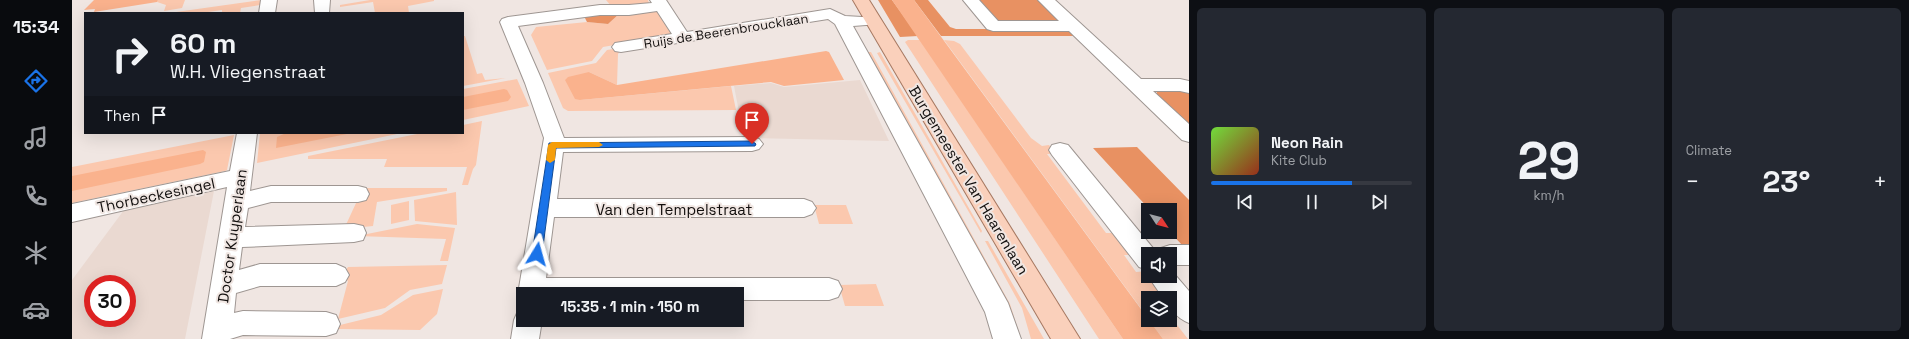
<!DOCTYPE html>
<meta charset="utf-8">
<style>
:root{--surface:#171b24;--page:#242831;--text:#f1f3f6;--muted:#9ea1a6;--line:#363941;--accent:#1a73e8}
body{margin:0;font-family:"Space Grotesk",sans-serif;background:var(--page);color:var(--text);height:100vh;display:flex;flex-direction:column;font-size:15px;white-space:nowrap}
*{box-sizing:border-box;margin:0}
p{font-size:13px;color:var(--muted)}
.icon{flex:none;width:22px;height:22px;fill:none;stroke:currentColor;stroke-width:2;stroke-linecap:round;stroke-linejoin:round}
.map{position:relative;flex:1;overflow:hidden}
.panel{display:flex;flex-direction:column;gap:8px;padding:8px;background:#0d0f14;width:720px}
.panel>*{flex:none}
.guide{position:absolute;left:12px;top:12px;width:380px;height:122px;border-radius:0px;box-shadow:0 4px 16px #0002;background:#171b24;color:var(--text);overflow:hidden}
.needle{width:26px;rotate:126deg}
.fabs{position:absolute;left:1069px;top:203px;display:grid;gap:8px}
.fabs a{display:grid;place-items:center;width:36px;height:36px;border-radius:0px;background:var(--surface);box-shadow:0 4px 16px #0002;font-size:20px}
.speed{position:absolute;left:12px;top:275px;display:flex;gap:8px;font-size:20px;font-weight:700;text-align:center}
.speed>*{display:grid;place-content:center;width:52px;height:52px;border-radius:50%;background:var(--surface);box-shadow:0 4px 16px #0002;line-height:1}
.speed .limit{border:6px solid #d22;background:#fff;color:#111}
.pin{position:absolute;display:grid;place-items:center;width:34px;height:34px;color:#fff;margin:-41px -17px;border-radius:50% 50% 50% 0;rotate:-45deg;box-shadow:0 0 4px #0007}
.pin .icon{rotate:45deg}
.me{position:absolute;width:44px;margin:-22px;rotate:8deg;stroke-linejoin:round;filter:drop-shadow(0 0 3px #0008)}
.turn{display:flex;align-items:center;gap:14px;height:84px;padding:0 20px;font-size:18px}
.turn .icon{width:52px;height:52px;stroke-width:2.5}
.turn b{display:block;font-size:28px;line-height:34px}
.then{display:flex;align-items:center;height:38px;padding:0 20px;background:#0003;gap:8px;font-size:15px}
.big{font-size:30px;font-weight:700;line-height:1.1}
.panel .card{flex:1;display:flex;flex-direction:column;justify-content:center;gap:6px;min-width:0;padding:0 14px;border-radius:6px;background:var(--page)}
.panel .dial{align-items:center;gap:0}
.dial b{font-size:52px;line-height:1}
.song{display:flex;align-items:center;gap:12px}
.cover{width:48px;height:48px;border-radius:6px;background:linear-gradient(135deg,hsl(100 70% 55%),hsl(10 70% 35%))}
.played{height:4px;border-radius:2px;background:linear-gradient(90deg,var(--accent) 70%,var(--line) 70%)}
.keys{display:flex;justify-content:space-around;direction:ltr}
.heat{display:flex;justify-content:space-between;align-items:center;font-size:22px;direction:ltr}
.panel .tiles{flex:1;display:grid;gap:8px;grid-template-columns:repeat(3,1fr)}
.trip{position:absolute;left:444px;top:287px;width:228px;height:40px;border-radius:0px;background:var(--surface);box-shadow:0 4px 16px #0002;font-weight:700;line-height:40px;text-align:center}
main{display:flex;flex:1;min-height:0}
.dock{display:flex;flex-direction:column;width:72px;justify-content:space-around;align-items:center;background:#090b0e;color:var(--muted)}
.dock .icon{width:28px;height:28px}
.dock .selected{color:var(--accent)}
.dock b{font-size:18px;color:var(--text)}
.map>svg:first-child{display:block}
.built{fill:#ead9d1;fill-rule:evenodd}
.green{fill:#fbc8ae}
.forest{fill:#e89162}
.water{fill:#fab28d}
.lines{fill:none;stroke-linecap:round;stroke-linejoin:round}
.minor-casing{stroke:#9e9692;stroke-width:2}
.major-casing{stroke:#a67861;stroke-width:2}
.minor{fill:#fff;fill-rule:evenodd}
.major{fill:#fad0bb;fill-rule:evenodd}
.route{fill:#1a73e8;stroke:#114b97}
.slow{fill:#f59e0b}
.labels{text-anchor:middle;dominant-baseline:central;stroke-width:4;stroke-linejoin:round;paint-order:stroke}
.far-street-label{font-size:13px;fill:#120f0e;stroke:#f0e6e2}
.street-label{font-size:15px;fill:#120f0e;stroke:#f0e6e2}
</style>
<main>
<nav class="dock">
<b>15:34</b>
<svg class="icon selected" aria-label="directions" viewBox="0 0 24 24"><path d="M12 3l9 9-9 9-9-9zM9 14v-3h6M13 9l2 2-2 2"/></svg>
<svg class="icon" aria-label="music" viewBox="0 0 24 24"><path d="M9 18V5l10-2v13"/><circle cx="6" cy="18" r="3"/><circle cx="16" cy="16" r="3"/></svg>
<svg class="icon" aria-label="phone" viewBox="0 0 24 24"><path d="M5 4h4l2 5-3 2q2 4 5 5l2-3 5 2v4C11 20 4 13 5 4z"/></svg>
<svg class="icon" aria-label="climate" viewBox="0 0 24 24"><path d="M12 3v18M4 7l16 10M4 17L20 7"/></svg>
<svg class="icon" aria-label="car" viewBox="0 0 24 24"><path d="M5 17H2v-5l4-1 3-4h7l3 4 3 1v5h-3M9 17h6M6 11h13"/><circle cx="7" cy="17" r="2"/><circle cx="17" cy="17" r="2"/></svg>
</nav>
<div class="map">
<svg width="1117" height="339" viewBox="0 0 1117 339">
<rect width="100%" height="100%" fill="#f0e6e2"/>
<path class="built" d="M788,80L817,141L672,138L662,86L699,83L712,87Z
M142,191L113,339H0V280L52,210ZM21,284H55V318H21Z"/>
<path class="green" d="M86,0H113L110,8L92,11L94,5L85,2Z
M189,0L188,5L169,8L168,13H150V10L129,13H97Z
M298,0H362V1L336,6L337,13H303L301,2L268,7V5Z
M534,0H576L577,3L540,7Z
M585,10L601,32L600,35L531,47L520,61L475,70L459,35L464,27L515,22L536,24L547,14Z
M391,36H393L405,74L410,73L413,80L434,78L391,86Z
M836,40H848L1051,339H1027L833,42Z
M872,40L882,41L888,44L959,138L970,146L977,145L984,154H975L1034,233H1046L1063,255H1052L1064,272L1076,271V276L1097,298H1076V318Z
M548,48V51L546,54L545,85L517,72L508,100L659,86L664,110L496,111L491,108L476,73L524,63L535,50Z
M793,52H799L938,304L949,339Z
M808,52L910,231L909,233L805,53Z
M445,79L457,106L391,120V89Z
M410,121L404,165L401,169L396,185H390L395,167H312L315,159H236V156L350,133H391V125Z
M188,133H330L185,163Z
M162,135L155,170L153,171L0,203V167Z
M291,188H375V191L305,202L301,226L272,229Z
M384,192L385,225L343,221L342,200Z
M337,201V220L319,224V205Z
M742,205H774L781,224H747Z
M345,224L383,228L376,261H368L374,239L285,236Z
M913,241H916L972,339H959L950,308Z
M375,265L370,284L338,290L313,308L266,319L276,281L270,276L276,267Z
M804,284L812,306H773L767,285Z
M371,289L365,314L348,330L265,329L264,326L309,315L341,295Z
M1098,316L1116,339H1091L1077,320H1098Z"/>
<path class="forest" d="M806,0H820L846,36L828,37Z
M842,0H856L878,27L884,29H998L1006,36H869Z
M907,0H968L991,22L928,23Z
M539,11L547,14L536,24L515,22L512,16Z
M1086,89L1117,91V125L1084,95Z
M1065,147L1117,200V245H1110L1098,232V210H1078L1021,148Z"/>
<path class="water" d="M22,0H86L85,2L22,12L23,9L12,10Z
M820,0H842L1091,339H1051Z
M754,51L757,52L772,80L712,86L699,82L508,100L503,99L493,80L496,77L517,72L545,85Z
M432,89L435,90L439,97L436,101L391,110V97Z
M214,133H280L204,148L205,137Z
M131,150L134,152L132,162L128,164L0,191V176Z"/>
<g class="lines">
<defs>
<path id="minor" d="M189,0H205L203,13H187Z
M242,0H258L257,13H243Z
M578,0H594L615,32L758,9L773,16L807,18L809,21L807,24L781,26L936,303L949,339H921L913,312L763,24L756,19L549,52L543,51L540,47L543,43L600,34L585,11L557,15H528L446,26L471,83L492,138L680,137L687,139L691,144L687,149L680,151L491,152L485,199H732L740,202L744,208L740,214L732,217H482L474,278H757L766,281L770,289L766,297L757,300H665V294H451V302H450L446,294L472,138L453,83L428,22L430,19L436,17L528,5H557L580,3Z
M891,0H907L926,21H987L966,0H983L1069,79H1108L1117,81V93L1108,91H1081L1117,124V142L1110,140L997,31H921L915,29Z
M165,133H185L178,191L199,186H286L294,188L297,194L294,200L286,202H199L176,208L173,227L282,224L291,226L294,233L291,240L282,242L170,247L167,270L188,264H264L273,268L277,275L273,282L264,286H188L164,293L162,313L171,311L254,312L264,315L268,324L264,333L254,336L171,335L158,339H130L155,187L0,222V204L158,171Z
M988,143L996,145L1085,253L1076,254V270L1067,267L980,155L977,150L980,145Z
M1098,245H1117V265H1098V254H1086L1089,248Z
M1098,269L1117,291V323C1105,318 1098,311 1098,298H1091L1076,276H1098Z
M451,310V320H470L467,339H439L442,320L446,311Z"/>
<path id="major" d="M781,0H797L1008,339H979Z"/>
</defs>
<use href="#minor" class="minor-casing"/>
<use href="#major" class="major-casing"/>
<use href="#minor" class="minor"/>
<use href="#major" class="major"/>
</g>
<path class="route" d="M680,141L684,144L683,146L484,148L470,254L469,257H461L460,254L477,143Z"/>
<path class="slow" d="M480,142H527L531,145L527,147L484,148L483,160L478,163L474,160L476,145Z"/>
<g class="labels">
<g class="far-street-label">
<text transform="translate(654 31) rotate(-9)">Ruijs de Beerenbroucklaan</text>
</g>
<g class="street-label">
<text transform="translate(897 180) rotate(59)">Burgemeester Van Haarenlaan</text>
<text transform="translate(84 195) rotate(-12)">Thorbeckesingel</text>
<text x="602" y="209">Van den Tempelstraat</text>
<text transform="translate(160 236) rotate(-82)">Doctor Kuyperlaan</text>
</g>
</g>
</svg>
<div class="fabs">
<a><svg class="needle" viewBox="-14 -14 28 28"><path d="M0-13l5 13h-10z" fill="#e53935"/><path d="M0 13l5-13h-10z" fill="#9ea1a6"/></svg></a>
<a><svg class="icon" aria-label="sound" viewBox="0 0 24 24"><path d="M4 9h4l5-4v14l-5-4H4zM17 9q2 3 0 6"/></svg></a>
<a><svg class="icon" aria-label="layers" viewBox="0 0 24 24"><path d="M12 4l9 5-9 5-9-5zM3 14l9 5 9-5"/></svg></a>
</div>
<div class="speed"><div class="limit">30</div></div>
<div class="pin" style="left:680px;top:144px;background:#d93025"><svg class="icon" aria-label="arrive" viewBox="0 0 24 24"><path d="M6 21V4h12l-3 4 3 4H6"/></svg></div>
<svg class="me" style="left:465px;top:254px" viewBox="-20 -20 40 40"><path d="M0-17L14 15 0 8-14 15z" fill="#1a73e8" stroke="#fff" stroke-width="4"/></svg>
<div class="trip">15:35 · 1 min · 150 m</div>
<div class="guide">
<div class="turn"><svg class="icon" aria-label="right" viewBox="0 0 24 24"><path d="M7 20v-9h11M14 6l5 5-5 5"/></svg><div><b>60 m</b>W.H. Vliegenstraat</div></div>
<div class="then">Then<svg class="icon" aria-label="arrive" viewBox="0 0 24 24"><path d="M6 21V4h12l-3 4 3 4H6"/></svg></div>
</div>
</div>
<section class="panel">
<div class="tiles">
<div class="card">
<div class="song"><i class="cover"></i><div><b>Neon Rain</b><p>Kite Club</p></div></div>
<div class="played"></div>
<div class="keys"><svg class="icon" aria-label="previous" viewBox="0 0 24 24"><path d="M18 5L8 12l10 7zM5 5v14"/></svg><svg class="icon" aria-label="pause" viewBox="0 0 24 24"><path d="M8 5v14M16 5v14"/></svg><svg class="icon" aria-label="next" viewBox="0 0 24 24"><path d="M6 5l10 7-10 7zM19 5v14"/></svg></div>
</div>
<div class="card dial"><b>29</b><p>km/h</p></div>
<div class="card"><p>Climate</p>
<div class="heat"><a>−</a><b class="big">23°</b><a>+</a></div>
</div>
</div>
</section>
</main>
